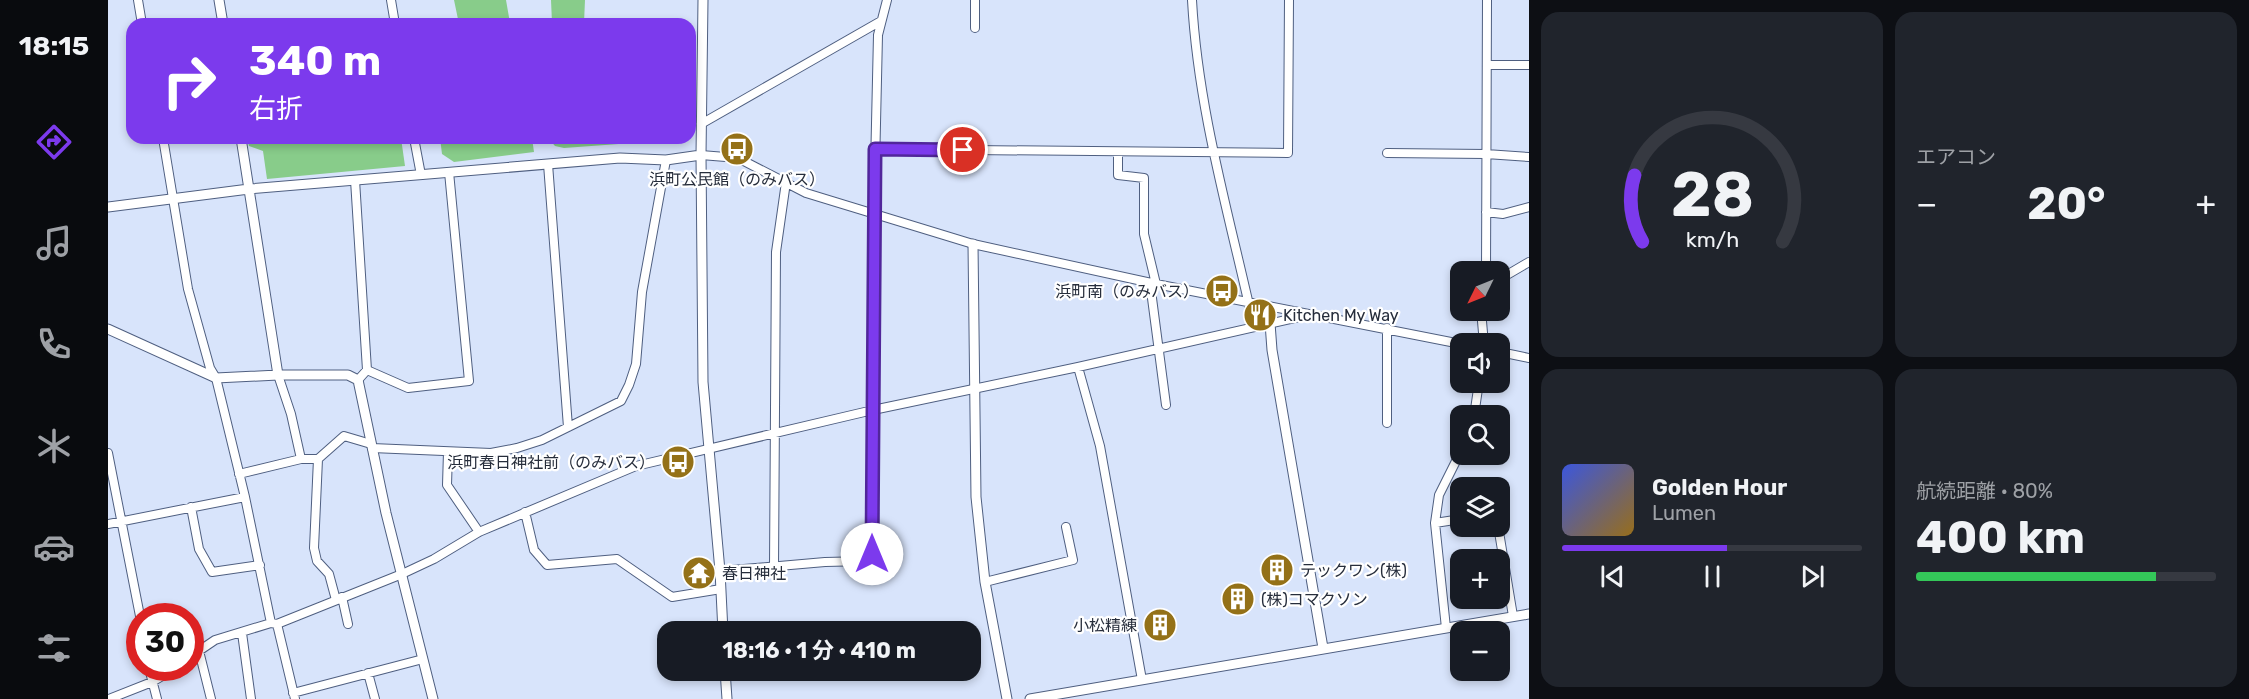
<!DOCTYPE html>
<html lang="ja">
<meta charset="utf-8">
<style>
:root{--surface:#171b24;--page:#20242c;--text:#f1f3f6;--muted:#9ea1a6;--line:#363941;--accent:#7c3aed}
body{margin:0;font-family:Rubik,"Noto Sans JP",sans-serif;background:var(--page);color:var(--text);height:100vh;display:flex;flex-direction:column;font-size:22px;white-space:nowrap}
*{box-sizing:border-box;margin:0}
p{font-size:20px;color:var(--muted)}
.icon{flex:none;width:33px;height:33px;fill:none;stroke:currentColor;stroke-width:2;stroke-linecap:round;stroke-linejoin:round}
.map{position:relative;flex:1;overflow:hidden}
.details{display:flex;flex-direction:column;gap:12px;padding:12px;background:#0d0f14;width:720px}
.details>*{flex:none}
.top-card{position:absolute;left:18px;top:18px;width:570px;height:126px;border-radius:18px;box-shadow:0 3px 9px #0003;background:#7c3aed;color:#fff;overflow:hidden}
.needle{width:39px;rotate:227deg}
.fabs{position:absolute;left:1342px;top:261px;display:grid;gap:12px}
.fabs a{display:grid;place-items:center;width:60px;height:60px;border-radius:12px;background:var(--surface);box-shadow:0 3px 9px #0003;font-size:30px}
.speed{position:absolute;left:18px;top:603px;display:flex;gap:12px;font-size:30px;font-weight:700;text-align:center}
.speed>*{display:grid;place-content:center;width:78px;height:78px;border-radius:50%;background:var(--surface);box-shadow:0 3px 9px #0003;line-height:1}
.speed .limit{border:9px solid #d22;background:#fff;color:#111}
.pin{position:absolute;display:grid;place-items:center;width:51px;height:51px;color:#fff;margin:-26px;border:3px solid #fff;border-radius:50%;box-shadow:0 2px 6px #0007}
.me{position:absolute;width:66px;margin:-33px;rotate:0deg;stroke-linejoin:round;filter:drop-shadow(0 0 4px #0008)}
.turn{display:flex;align-items:center;gap:21px;height:126px;padding:0 24px;font-size:27px}
.turn .icon{width:78px;height:78px;stroke-width:2.5}
.turn b{display:block;font-size:42px;line-height:51px}
.big{font-size:45px;font-weight:700;line-height:1.1}
.details .widget{flex:1;display:flex;flex-direction:column;justify-content:center;gap:9px;min-width:0;padding:0 21px;border-radius:18px;background:var(--page)}
.details .dial{align-items:center;gap:0}
.dial svg{height:156px;overflow:visible;fill:none;stroke:var(--line);stroke-width:7;stroke-linecap:round;text-anchor:middle}
.dial text{fill:var(--text);stroke:none}
.song{display:flex;align-items:center;gap:18px}
.cover{width:72px;height:72px;border-radius:9px;background:linear-gradient(135deg,hsl(230 70% 55%),hsl(40 70% 35%))}
.played{height:6px;border-radius:3px;background:linear-gradient(90deg,var(--accent) 55%,var(--line) 55%)}
.keys{display:flex;justify-content:space-around;direction:ltr}
.heat{display:flex;justify-content:space-between;align-items:center;font-size:33px;direction:ltr}
.charge{height:9px;border-radius:4px;background:linear-gradient(90deg,#34c759 80%,var(--line) 0)}
.details .tiles{flex:1;display:grid;gap:12px;grid-template-columns:repeat(2,1fr)}
.trip{position:absolute;left:549px;top:621px;width:324px;height:60px;border-radius:18px;background:var(--surface);box-shadow:0 3px 9px #0003;font-weight:700;line-height:60px;text-align:center}
main{display:flex;flex:1;min-height:0}
.tabs{display:flex;flex-direction:column;width:108px;justify-content:space-around;align-items:center;background:#090b0e;color:var(--muted)}
.tabs .icon{width:42px;height:42px}
.tabs .current{color:var(--accent)}
.tabs b{font-size:27px;color:var(--text)}
.map>svg:first-child{display:block}
.green{fill:#88cc8a}
.lines{fill:none;stroke-linecap:round;stroke-linejoin:round}
.minor-casing{stroke:#4f5f80;stroke-width:10}
.tertiary-casing{stroke:#4f5f80;stroke-width:11}
.minor{stroke:#fff;stroke-width:8}
.tertiary{stroke:#fff;stroke-width:9}
.route-casing{stroke:#51269a;stroke-width:15}
.route{stroke:#7c3aed;stroke-width:10}
.labels{text-anchor:middle;dominant-baseline:central;stroke-width:4.5;stroke-linejoin:round;paint-order:stroke}
.poi-label{font-size:16px;fill:#262d3b;stroke:#fff;text-anchor:start}
</style>
<main>
<nav class="tabs">
<b>18:15</b>
<svg class="icon current" aria-label="directions" viewBox="0 0 24 24"><path d="M12 3l9 9-9 9-9-9zM9 14v-3h6M13 9l2 2-2 2"/></svg>
<svg class="icon" aria-label="music" viewBox="0 0 24 24"><path d="M9 18V5l10-2v13"/><circle cx="6" cy="18" r="3"/><circle cx="16" cy="16" r="3"/></svg>
<svg class="icon" aria-label="phone" viewBox="0 0 24 24"><path d="M5 4h4l2 5-3 2q2 4 5 5l2-3 5 2v4C11 20 4 13 5 4z"/></svg>
<svg class="icon" aria-label="climate" viewBox="0 0 24 24"><path d="M12 3v18M4 7l16 10M4 17L20 7"/></svg>
<svg class="icon" aria-label="car" viewBox="0 0 24 24"><path d="M5 17H2v-5l4-1 3-4h7l3 4 3 1v5h-3M9 17h6M6 11h13"/><circle cx="7" cy="17" r="2"/><circle cx="17" cy="17" r="2"/></svg>
<svg class="icon" aria-label="filters" viewBox="0 0 24 24"><path d="M4 7h16M4 17h16"/><circle cx="9" cy="7" r="2"/><circle cx="15" cy="17" r="2"/></svg>
</nav>
<div class="map">
<svg width="1421" height="699" viewBox="0 0 1421 699">
<rect width="100%" height="100%" fill="#d8e4fb"/>
<path class="green" d="M346,0H398L402,23L351,24Z
M443,0H477L476,23H444Z
M139,138H293L297,166L159,179L155,151L141,146Z
M332,138H424L426,152L346,162L334,154Z
M440,138H539L538,142L456,148L447,146Z"/>
<g class="lines">
<defs>
<path id="minor" d="M30,0L34,24
M283,0L287,24
M867,0V28
M1084,0C1090,111 1122,218 1146,327
M1379,65H1421
M593,124L773,21
M55,138L80,289L102,368L108,378L137,497L163,623
M306,138L313,175
M767,149L1180,153L1181,0
M1010,152V175L1036,178V234L1048,284
M1279,153L1378,154L1421,157
M593,155L630,158L698,193L865,244L1048,284L1353,344
M440,164L460,427
M247,180L259,370L250,380
M1378,212L1395,214L1421,207
M1378,272L1379,0
M1392,279L1421,262
M1042,283L1058,405
M1373,310L1376,344
M1392,352L1421,358
M970,367L992,446L1034,680
M259,370L300,388L361,381L341,172
M170,375L183,414L193,459
M1366,416L1371,382
M1279,423V328
M264,448L383,453L409,448L434,440L513,401L521,385L528,364L534,292L558,160
M340,452L339,485L371,532
M0,453L32,616
M210,459L206,548L209,561L221,574L228,600
M131,474L193,459H210L236,436L263,444
M83,507L91,549L104,572L152,565
M417,512L426,550L439,565L509,559L564,597L613,589
M1327,523L1353,519
M0,524L137,497
M1390,526L1405,616
M666,567L668,252L678,182
M612,571L717,562L758,561L764,554L766,212L770,35L779,0
M877,582L965,560L958,527
M234,597L240,624
M169,624L187,699
M1338,628L1327,523L1331,495L1353,451
M134,633L143,699
M91,651L103,699
M82,657L107,640L163,623L169,624L294,574L326,559L371,532L528,466L765,410L970,367L1200,315
M41,668L49,699
M260,673L267,699
M185,693L315,659
M1,699L44,682L68,668"/>
<path id="tertiary" d="M111,0L115,24
M595,0L593,155L595,382L612,571L615,632
M133,138L170,375
M0,207L141,189L512,158L558,160L593,155
M865,244L868,497L877,582L899,699
M1162,323L1164,350L1215,648
M0,329L108,378L170,375H240L250,380L278,513L325,699
M617,670L619,699
M922,699L1421,614"/>
</defs>
<use href="#minor" class="minor-casing"/>
<use href="#tertiary" class="tertiary-casing"/>
<use href="#minor" class="minor"/>
<use href="#tertiary" class="tertiary"/>
</g>
<g class="lines">
<defs>
<path id="route" d="M764,554L767,149L855,150"/>
</defs>
<use href="#route" class="route-casing"/>
<use href="#route" class="route"/>
</g>
<defs>
<symbol id="bus-disc" viewBox="-11 -11 22 22"><circle r="9.5" fill="#947118" stroke="#fff"/><path d="M-5-6H5V4H4V6H2V4H-2V6H-4V4H-5ZM-3.5-4V0h7V-4ZM-3.5 1.2v1.5H-2V1.2ZM2 1.2v1.5H3.5V1.2Z" fill="#fff"/></symbol>
<symbol id="restaurant-disc" viewBox="-11 -11 22 22"><circle r="9.5" fill="#947118" stroke="#fff"/><path d="M-5-6h1v4h1v-4h1v4h1v-4h1v5L-1.5 .5V6h-2V.5L-5-1ZM5-6V6H3V1.5H1.5Q1.5-4 5-6Z" fill="#fff"/></symbol>
<symbol id="building-disc" viewBox="-11 -11 22 22"><circle r="9.5" fill="#947118" stroke="#fff"/><path d="M-4-6H4V6H1V3H-1V6H-4ZM-2.5-4.3h1.7v1.8h-1.7ZM.8-4.3h1.7v1.8H.8ZM-2.5-1h1.7V.8h-1.7ZM.8-1h1.7V.8H.8Z" fill="#fff"/></symbol>
<symbol id="temple-disc" viewBox="-11 -11 22 22"><circle r="9.5" fill="#947118" stroke="#fff"/><path d="M0-6L5-2H3V0L6.5 2.5H4V6H1.5V3h-3V6H-4V2.5H-6.5L-3 0V-2H-5Z" fill="#fff"/></symbol>
</defs>
<g fill-rule="evenodd">
<use href="#bus-disc" x="610" y="130" width="38" height="38"/>
<use href="#bus-disc" x="1095" y="272" width="38" height="38"/>
<use href="#restaurant-disc" x="1133" y="296" width="38" height="38"/>
<use href="#bus-disc" x="551" y="443" width="38" height="38"/>
<use href="#building-disc" x="1150" y="551" width="38" height="38"/>
<use href="#temple-disc" x="572" y="554" width="38" height="38"/>
<use href="#building-disc" x="1111" y="580" width="38" height="38"/>
<use href="#building-disc" x="1033" y="606" width="38" height="38"/>
</g>
<g class="labels">
<g class="poi-label">
<text x="629" y="179" text-anchor="middle">浜町公民館（のみバス）</text>
<text x="1091" y="291" text-anchor="end">浜町南（のみバス）</text>
<text x="1175" y="315">Kitchen My Way</text>
<text x="547" y="462" text-anchor="end">浜町春日神社前（のみバス）</text>
<text x="1192" y="570">テックワン(株)</text>
<text x="614" y="573">春日神社</text>
<text x="1153" y="599">(株)コマクソン</text>
<text x="1029" y="625" text-anchor="end">小松精練</text>
</g>
</g>
</svg>
<div class="fabs">
<a><svg class="needle" viewBox="-14 -14 28 28"><path d="M0-13l5 13h-10z" fill="#e53935"/><path d="M0 13l5-13h-10z" fill="#9ea1a6"/></svg></a>
<a><svg class="icon" aria-label="sound" viewBox="0 0 24 24"><path d="M4 9h4l5-4v14l-5-4H4zM17 9q2 3 0 6"/></svg></a>
<a><svg class="icon" aria-label="search" viewBox="0 0 24 24"><circle cx="10" cy="10" r="6"/><path d="M15 15l6 6"/></svg></a>
<a><svg class="icon" aria-label="layers" viewBox="0 0 24 24"><path d="M12 4l9 5-9 5-9-5zM3 14l9 5 9-5"/></svg></a>
<a>+</a>
<a>−</a>
</div>
<div class="speed"><div class="limit">30</div></div>
<div class="pin" style="left:855px;top:150px;background:#d93025"><svg class="icon" aria-label="arrive" viewBox="0 0 24 24"><path d="M6 21V4h12l-3 4 3 4H6"/></svg></div>
<svg class="me" style="left:764px;top:554px" viewBox="-20 -20 40 40"><circle r="19" fill="#fff"/><path d="M0-13L10 11 0 6-10 11z" fill="#7c3aed"/></svg>
<div class="trip">18:16 · 1 分 · 410 m</div>
<div class="top-card">
<div class="turn"><svg class="icon" aria-label="right" viewBox="0 0 24 24"><path d="M7 20v-9h11M14 6l5 5-5 5"/></svg><div><b>340 m</b>右折</div></div>
</div>
</div>
<section class="details">
<div class="tiles">
<div class="widget dial"><svg viewBox="0 0 100 80">
<path d="M14 69A42 42 0 1 1 86 69"/>
<path d="M14 69A42 42 0 0 1 10 35" stroke="#7c3aed"/>
<text x="50" y="56" font-size="32" font-weight="700">28</text>
<text x="50" y="72" font-size="11">km/h</text>
</svg></div>
<div class="widget"><p>エアコン</p>
<div class="heat"><a>−</a><b class="big">20°</b><a>+</a></div>
</div>
<div class="widget">
<div class="song"><i class="cover"></i><div><b>Golden Hour</b><p>Lumen</p></div></div>
<div class="played"></div>
<div class="keys"><svg class="icon" aria-label="previous" viewBox="0 0 24 24"><path d="M18 5L8 12l10 7zM5 5v14"/></svg><svg class="icon" aria-label="pause" viewBox="0 0 24 24"><path d="M8 5v14M16 5v14"/></svg><svg class="icon" aria-label="next" viewBox="0 0 24 24"><path d="M6 5l10 7-10 7zM19 5v14"/></svg></div>
</div>
<div class="widget"><p>航続距離 · 80%</p><b class="big">400 km</b><div class="charge"></div></div>
</div>
</section>
</main>
